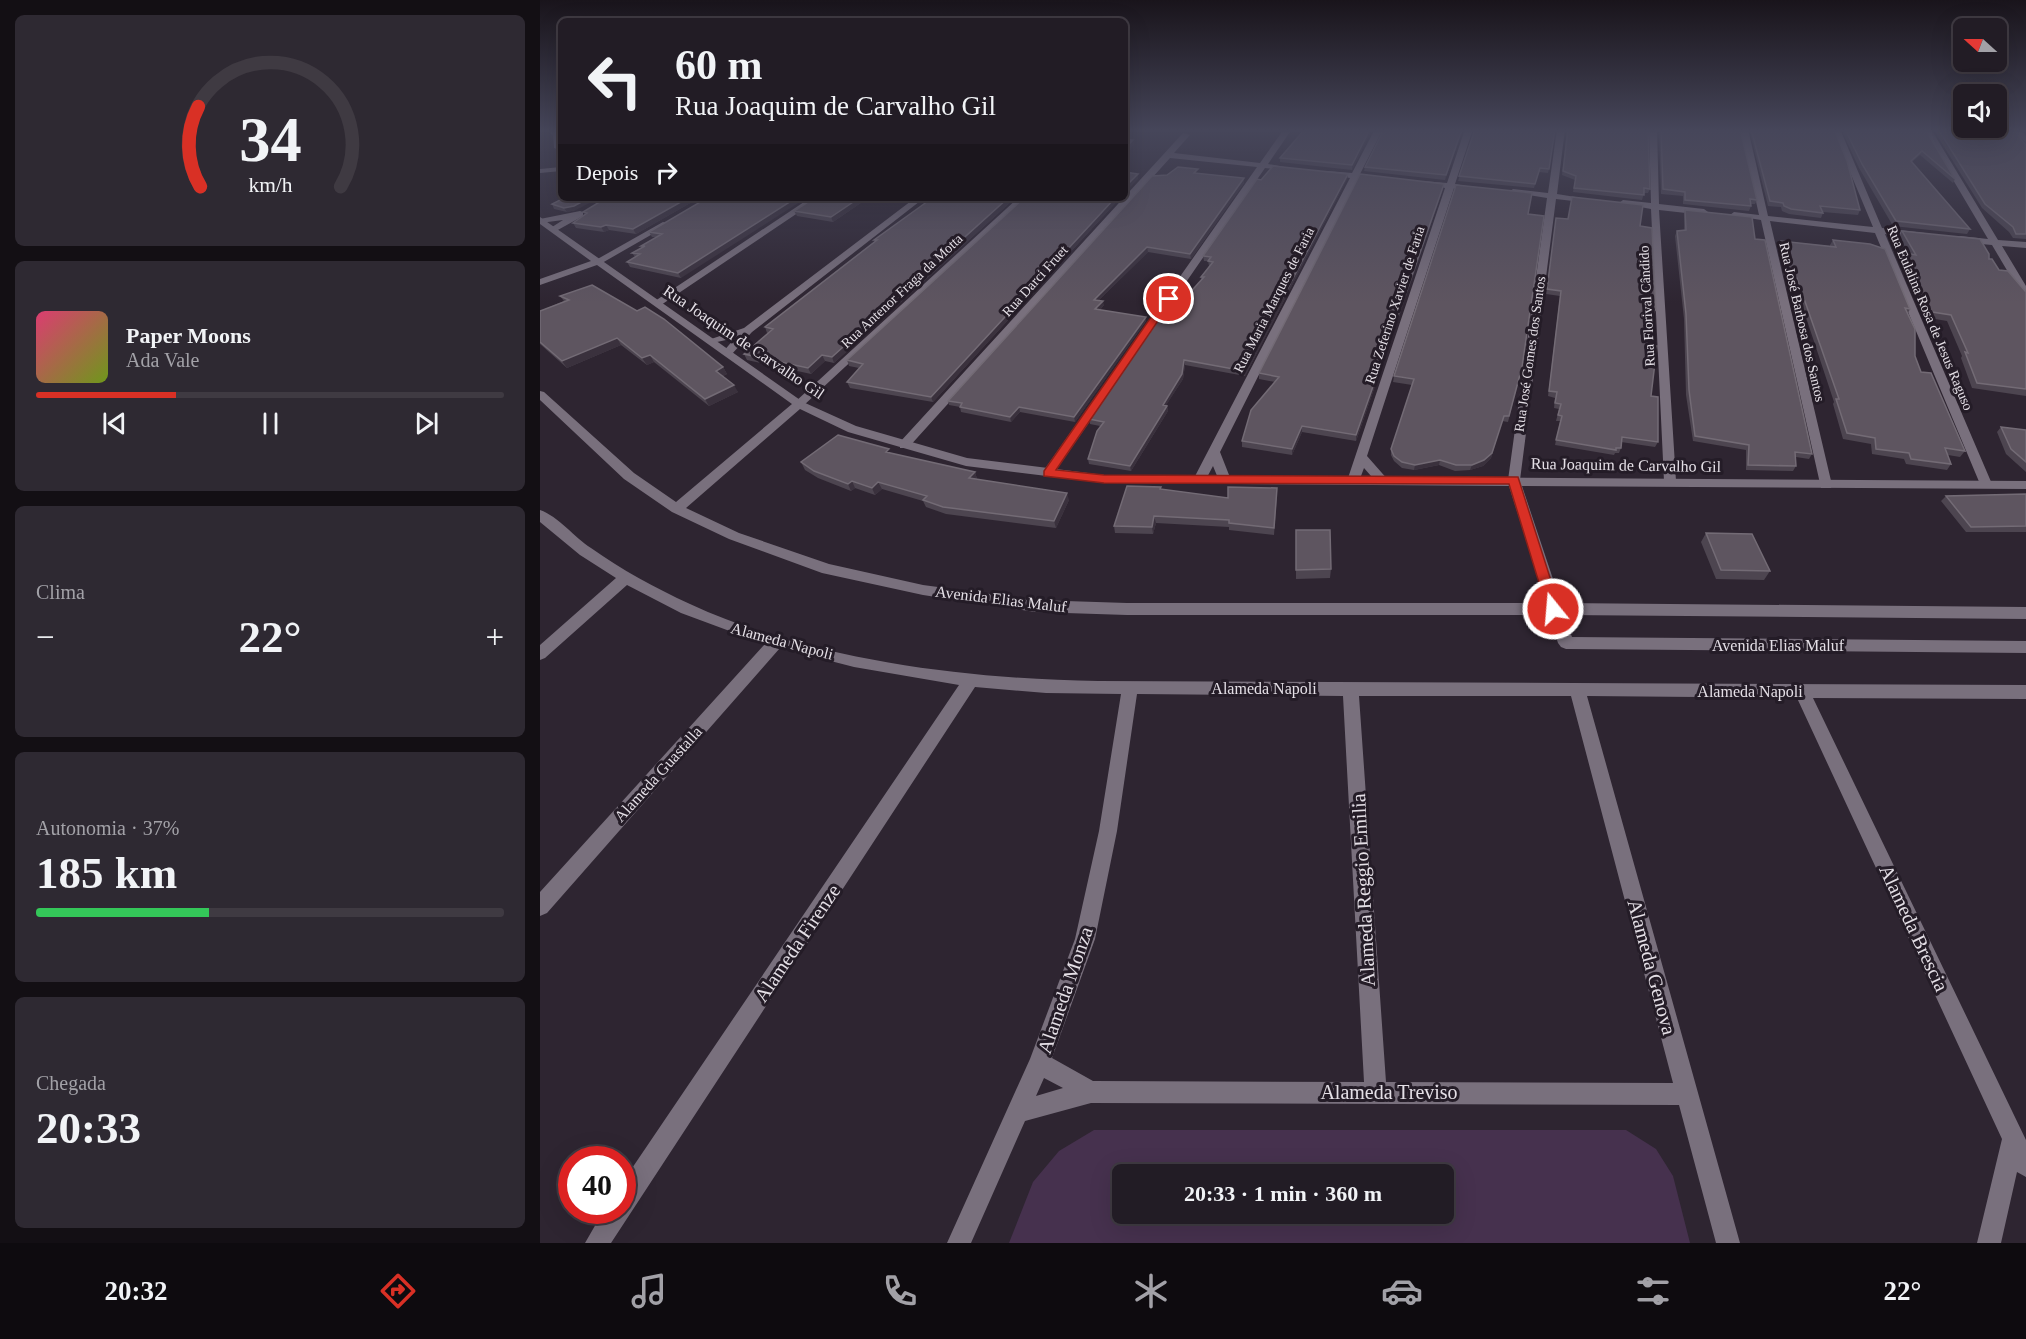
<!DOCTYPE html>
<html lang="pt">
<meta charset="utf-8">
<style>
:root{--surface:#221c25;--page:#2e2932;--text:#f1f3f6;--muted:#a2a1a7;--line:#3f3a42;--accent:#d93025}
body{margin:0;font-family:"Times New Roman",serif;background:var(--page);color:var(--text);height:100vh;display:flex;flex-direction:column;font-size:22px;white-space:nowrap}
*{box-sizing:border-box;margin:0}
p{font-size:20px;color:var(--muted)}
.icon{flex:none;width:33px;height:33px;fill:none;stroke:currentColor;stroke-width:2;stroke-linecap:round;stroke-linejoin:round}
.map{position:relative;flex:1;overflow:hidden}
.details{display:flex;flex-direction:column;gap:15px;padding:15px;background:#130f14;width:540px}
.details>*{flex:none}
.guide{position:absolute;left:18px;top:18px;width:570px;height:183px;border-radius:9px;box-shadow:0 6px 24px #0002,0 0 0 2px var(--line);background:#221c25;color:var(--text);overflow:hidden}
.needle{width:39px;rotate:291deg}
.controls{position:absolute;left:1413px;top:18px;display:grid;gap:12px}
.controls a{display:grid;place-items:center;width:54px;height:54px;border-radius:9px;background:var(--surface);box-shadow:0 6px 24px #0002,0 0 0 2px var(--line);font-size:30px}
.speed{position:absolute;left:18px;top:1146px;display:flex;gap:12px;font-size:30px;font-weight:700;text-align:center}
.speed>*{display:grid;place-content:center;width:78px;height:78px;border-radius:50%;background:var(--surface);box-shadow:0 6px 24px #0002,0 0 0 2px var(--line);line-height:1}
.speed .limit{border:9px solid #d22;background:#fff;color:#111}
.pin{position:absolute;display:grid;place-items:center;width:51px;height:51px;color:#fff;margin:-26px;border:3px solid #fff;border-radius:50%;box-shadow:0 2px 6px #0007}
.me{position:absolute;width:66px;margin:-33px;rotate:343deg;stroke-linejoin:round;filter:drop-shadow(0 0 4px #0008)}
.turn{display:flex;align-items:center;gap:21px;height:126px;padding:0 18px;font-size:27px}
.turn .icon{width:78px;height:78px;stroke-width:2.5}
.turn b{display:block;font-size:42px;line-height:51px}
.then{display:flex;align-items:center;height:57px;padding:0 18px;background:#0003;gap:12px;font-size:22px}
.big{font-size:45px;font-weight:600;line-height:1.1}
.details .tile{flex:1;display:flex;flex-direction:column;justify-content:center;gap:9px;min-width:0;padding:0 21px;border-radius:9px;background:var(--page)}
.details .dial{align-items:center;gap:0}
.dial svg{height:156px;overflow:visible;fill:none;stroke:var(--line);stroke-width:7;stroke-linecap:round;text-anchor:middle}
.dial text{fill:var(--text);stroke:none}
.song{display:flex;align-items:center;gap:18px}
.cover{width:72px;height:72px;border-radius:9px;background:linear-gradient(135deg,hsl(340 70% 55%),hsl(80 70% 35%))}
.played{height:6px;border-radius:3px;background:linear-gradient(90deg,var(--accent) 30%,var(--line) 30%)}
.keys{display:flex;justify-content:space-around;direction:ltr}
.heat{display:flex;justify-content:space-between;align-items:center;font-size:33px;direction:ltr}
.charge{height:9px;border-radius:4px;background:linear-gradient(90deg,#34c759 37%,var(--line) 0)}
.trip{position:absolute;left:572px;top:1164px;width:342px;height:60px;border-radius:9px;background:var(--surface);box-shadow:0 6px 24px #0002,0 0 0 2px var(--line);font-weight:600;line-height:60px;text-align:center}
.tabs{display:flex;height:96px;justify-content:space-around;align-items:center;background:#0e0b0f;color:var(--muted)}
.tabs .icon{width:42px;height:42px}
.tabs .on{color:var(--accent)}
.tabs b{font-size:27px;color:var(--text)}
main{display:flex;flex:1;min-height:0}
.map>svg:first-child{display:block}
.green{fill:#46314e;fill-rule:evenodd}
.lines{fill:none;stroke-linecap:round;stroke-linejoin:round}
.minor{fill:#79707d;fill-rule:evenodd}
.tertiary{fill:#79707d;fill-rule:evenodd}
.wall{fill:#4d4550}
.shaded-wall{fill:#3a313d}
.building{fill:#5e5560;stroke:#736b75;stroke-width:1.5}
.route{fill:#d93025;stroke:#8d1f18;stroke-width:1.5}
.labels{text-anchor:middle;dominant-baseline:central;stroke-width:6;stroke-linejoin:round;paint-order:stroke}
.far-street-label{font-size:14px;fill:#e4dfe6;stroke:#241c27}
.street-label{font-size:16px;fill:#e4dfe6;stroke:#241c27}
.near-street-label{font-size:20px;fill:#e4dfe6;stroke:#241c27}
</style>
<main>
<section class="details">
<div class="tile dial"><svg viewBox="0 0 100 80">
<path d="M14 69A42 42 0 1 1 86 69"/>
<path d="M14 69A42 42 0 0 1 13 28" stroke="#d93025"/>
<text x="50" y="56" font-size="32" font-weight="700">34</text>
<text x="50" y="72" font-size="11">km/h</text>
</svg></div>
<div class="tile">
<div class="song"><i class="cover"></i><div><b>Paper Moons</b><p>Ada Vale</p></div></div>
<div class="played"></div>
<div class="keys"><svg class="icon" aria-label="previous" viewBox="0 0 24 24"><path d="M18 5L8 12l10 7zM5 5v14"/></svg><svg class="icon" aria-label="pause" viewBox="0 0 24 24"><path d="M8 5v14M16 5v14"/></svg><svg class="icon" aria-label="next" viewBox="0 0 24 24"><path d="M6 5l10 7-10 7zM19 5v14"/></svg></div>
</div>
<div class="tile"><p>Clima</p>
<div class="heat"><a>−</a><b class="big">22°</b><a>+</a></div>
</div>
<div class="tile"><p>Autonomia · 37%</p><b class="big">185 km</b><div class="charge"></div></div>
<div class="tile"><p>Chegada</p><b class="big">20:33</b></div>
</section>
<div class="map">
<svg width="1486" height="1243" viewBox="0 0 1486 1243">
<rect width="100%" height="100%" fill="#2e2531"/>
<path class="green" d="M554,1130H1086L1116,1149L1133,1176L1150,1243H469L493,1182L519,1151ZM582,1174H903V1214H582Z"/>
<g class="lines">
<path class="minor" d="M7,129H15L21,136V150L14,148L13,136Z
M744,129H752L728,164L756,169L752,171L725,168L512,476L508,477L502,473L717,167L630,158L368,448H360V442L643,133L650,135L634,153L720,163Z
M835,129H843L820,174L842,178L838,180L818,178L680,452L691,480L685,484L680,483L673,466L664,483H654L653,480L810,178L784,173L788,171L812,173Z
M925,129H933L915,184L938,188L934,191L914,188L827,456L849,481L843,485L838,484L824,468L818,484H808L807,481L905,188L879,183L883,181L907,183Z
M1017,129H1025L1017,194L1054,200L1050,203L1016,199L980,480L974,484L968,480L1007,198L969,192L973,189L1008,193Z
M1109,129H1117L1119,204L1164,209L1168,212L1164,215L1119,210L1136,481L1130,485L1124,481L1111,209L1079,203L1083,200L1111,203Z
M1200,129H1208L1228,216L1333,227L1292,129H1300L1342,228L1385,233L1387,235L1382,238L1345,234L1452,484L1451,487L1446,488L1440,484L1335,233L1230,221L1292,485L1291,488H1281L1221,220L1190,215L1194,212L1219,215Z
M1383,129H1391L1458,240L1486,242V248L1462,246L1486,286V297L1481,294L1452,245L1420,242L1415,239L1420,236L1448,239Z
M1473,129H1481L1486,136V143Z
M270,198H280L121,305L112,303Z
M375,198H384L212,332L191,355L182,353L195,338L168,344V340L204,328Z
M478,198H487L263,406H255V402Z
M40,211L43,212V216L16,231L9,229L23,220L0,223V219Z
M123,222L130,224L62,263L54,261Z
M0,510C18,516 35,538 51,548C82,570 115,588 150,604C271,660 426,679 558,681L1486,685V699L1273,698L1486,1140V1177L1477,1172L1461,1243H1437L1462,1139L1257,698L1047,696L1200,1243H1176L1139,1105L551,1103L485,1121L431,1243H407L490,1059L535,939L559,831L581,694L506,693L435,687L71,1243H45L64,1210H82V1183L419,685L314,667L240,648L7,913L0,916V892L225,644L141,613L87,585L5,658L0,660V645L76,578L40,555L0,522ZM597,694L803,696L824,1082L553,1081L512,1058L555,939L577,831ZM819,696H1031L1133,1083L846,1082ZM504,1078L523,1088L496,1096Z"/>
<path class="tertiary" d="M21,167V171L0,173V169Z
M0,217L263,402L316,426L427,458L564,475L1486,481V489L982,486L1021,603L1486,607V619L1024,615L1032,637L1486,641V653L1026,649L1021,647L1018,643L1009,615H587L495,612L383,595L282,573L189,539L132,512L84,479L0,400V391L4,392L94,473L136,502L252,404L57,265L0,285V279L51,261L0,224ZM260,409L308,432L426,466L564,483L969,486L1006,603H587L495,600L383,585L289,564L199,533L146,508Z"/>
</g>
<path class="wall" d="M765,129H832L812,170L740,162V158Z
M844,129H923L905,180L824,171L825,167Z
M935,129L1009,169L1008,173L999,172L994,188L918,181Z
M1027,129H1108L1110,189L1108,193H1104L1102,200L1033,192L1035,180L1022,175Z
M1119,129H1200L1217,200L1215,204H1210L1211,206L1209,211L1143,204V196L1121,194Z
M1209,129H1294L1320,210L1318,215L1283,212V213L1281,218L1249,214L1242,211L1241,207L1228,206Z
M1301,129H1385L1415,179L1413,183L1380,155L1372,162L1430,229L1427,234L1353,226L1319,168Z
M1393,129H1475L1477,134L1486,145V239L1473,238L1469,232L1442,208Z
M658,173L704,178V183L651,259L608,252L559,300L564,305L560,310L606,321L535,422L480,412L471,422L421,412L420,407L409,405L408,401Z
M808,174L807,179L705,376L645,365L643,379L626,405L627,406L628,411L591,471L549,464L548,459L560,426L550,424L549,419L626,319L661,280V277L669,266L668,261H664L663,256L721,180Z
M903,189L816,441L762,432L752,455L702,447V441L735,382L719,379V373Z
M159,198L96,234L69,230L64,232L36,228L33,223L45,214L43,212Z
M167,198L141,278L90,267L87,262L95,257L92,253L102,247L101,246L116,237H112L109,232Z
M328,198L293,222L257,216L254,211Z
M386,198H475L294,363L285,361L271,374L207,360L204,354L229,333H227L225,327L335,241L334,240L384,204L382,200Z
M484,198H580L393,402L310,388L307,382L319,368L309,366L307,360Z
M12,204L36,210L27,212L14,209Z
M1145,210L1215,239L1272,454L1269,459L1256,457V466L1253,471L1206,470V450L1153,441L1146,395L1144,319L1135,236L1137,231H1144V214Z
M988,214L982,367L968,422L962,421L951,458L943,466L930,470L915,471L899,465L874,470L862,468L854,461L851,455V449L872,385L853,382L854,376Z
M1016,218L1100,226L1116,310L1114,315L1105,314L1111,396L1118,442L1115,447L1081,442V448L1079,453H1075L1074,455L1015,445L1020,421H1016L1019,409L1014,408L1015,398L1008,396L1020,296L1006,294Z
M1362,231L1449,259L1459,270L1486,292V396L1432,388L1421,358L1422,356L1407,321L1383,317L1357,257L1360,252L1369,253L1359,237Z
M1293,240L1370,309L1368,313L1375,356L1381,372L1425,451L1420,457L1408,455L1411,464L1407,470L1366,464L1364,459L1332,454L1331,444L1303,439L1293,404L1294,402L1254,281V296L1251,302L1238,246L1241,241L1290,246V245Z
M20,296L183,367L187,374L183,376L198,392L169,406L114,362L107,365L81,345L27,368L0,344V311L24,301Z
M1461,427L1486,430V472L1466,454L1457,432Z
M350,453L435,472L437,479L529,500L516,528L406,514L386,507L383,501L342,489L335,495L315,488L311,491L278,478L265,470L261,462Z
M621,487V489L688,498L737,495L734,535L689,530V527L616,523L613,534L575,533L574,526Z
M1486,494V532H1426L1401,501L1406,496Z
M756,530L791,569L790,578L756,579Z
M1166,533L1230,571L1224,580L1176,579L1161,542Z"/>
<path class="shaded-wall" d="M830,129H832L812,170V165Z
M922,129H923L905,180L906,175Z
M593,140L594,145L585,154V148Z
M598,174V179L585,193V187Z
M808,174L807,179L705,376L704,371Z
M704,178V183L651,259L650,254Z
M904,184L903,189L816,441V435Z
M49,198H59L36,210L27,212L24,208Z
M148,198H159L96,234L93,229Z
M256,198H266L141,278L138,273Z
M319,198H328L293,222L291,217Z
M468,198H475L294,363L292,357Z
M575,198H580L393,402L391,397Z
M66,225L69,230L64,232L61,227Z
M607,247L608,252L555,304L554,300Z
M563,301L564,305L556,314L555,309Z
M606,317V321L535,422L534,417Z
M77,338L81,345L27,368L22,361Z
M110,355L114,362L107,365L102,358Z
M282,355L285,361L271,374L268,368Z
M644,360L645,365L643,379L623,410V405Z
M183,367L187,374L180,377L176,371Z
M194,385L198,392L169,406L165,399Z
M627,406L628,411L591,471L590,466Z
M479,407L480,412L471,422L470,417Z
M962,421L951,458L943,466L930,470L932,465Z
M762,426V432L752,455V449Z
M900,460L899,465L874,470L875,465Z
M435,472L437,479L429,478Z
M312,481L315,488L311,491L308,484Z
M338,482L342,489L335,495L332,488Z
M527,493L529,500L516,528L514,521Z
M614,516L616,523L613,534L612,527Z"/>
<path class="building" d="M765,129H830L812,165L740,158Z
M844,129H922L906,175L825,167Z
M935,129H946L947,131V129H1015L1009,169L1000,168L995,184L919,176Z
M1028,129H1108L1110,189L1104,188V195L1034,188L1036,176L1023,171Z
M1121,129H1200L1217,200L1210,199L1211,206L1145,200V192L1123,189Z
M1211,129H1294L1307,161L1320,210L1280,206L1283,213L1251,209L1244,206L1243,203L1230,201Z
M1305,129H1385L1415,179L1382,151L1371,161L1430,229L1356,221L1322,164Z
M1398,129H1475L1477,134L1486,145V234H1476L1473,227L1445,204Z
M585,139L593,140L585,148Z
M733,166L808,174L704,371L644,360L642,374L623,405L627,406L590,466L548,459L557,431L564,422L549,419L620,318L626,319L664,277H661L673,262L668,261L671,257L663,256L717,179L721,180Z
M638,167L658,169L654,173L704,178L650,254L607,247L554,300L563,301L555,309L606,317L534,417L479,407L470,417L420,407L422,403L408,401L612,176L627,175Z
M585,172L598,174L585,187Z
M820,174L904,184L816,435L762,426L752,449L702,441L711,410L739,377L719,373Z
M916,185L992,193L988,214L1004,216L982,367L969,416H964L952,453L944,460L932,465H916L900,460L875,465L862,462L854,456L851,449L874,379L854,376Z
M1032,197L1103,205L1100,226L1112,228L1116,310L1104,308L1110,345L1117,346L1111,396L1118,397V442L1082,437L1081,448H1076V450L1016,440L1022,416L1018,415L1021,404L1015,403L1017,392L1009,391L1021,291L1007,289L1016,218L1028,219Z
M24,198H49L34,206L24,208L12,204Z
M66,198H148L93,229L66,225L61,227L33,223L47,213L43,212Z
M167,198H256L138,273L87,262L100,254L92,253L105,246H101L122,234L109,232Z
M274,198H319L291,217L254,211Z
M386,198H468L292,357L282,355L268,368L204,354L233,329L225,327L337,240H334L388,201L382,200Z
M484,198H575L391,397L307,382L323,364L307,360Z
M1145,210L1212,217L1215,239L1225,240L1272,454L1255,452L1256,466L1208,465L1209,445L1155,436L1149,390L1146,314L1137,231L1146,230Z
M1362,231L1440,239L1449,254V259H1452L1459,270L1468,271L1486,292V389L1437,383L1425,352L1428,353L1411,315L1386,311L1360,252L1376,255Z
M1293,240L1330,244L1345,249L1370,309L1365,308L1375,329V356L1381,372L1391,373L1425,451L1405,448L1411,464L1371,459L1369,453L1336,449L1335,438L1307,433L1296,399H1299L1253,267L1254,296L1241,241L1296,247Z
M52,285L97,311L105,307L124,319L183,367L176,371L194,385L165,399L110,355L102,358L77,338L22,361L0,342V311L29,300L20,296Z
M1461,427L1486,430V462L1471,449Z
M298,435L349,449L346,452L435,472L429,478L527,493L514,521L403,507L383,500L387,496L338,482L332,488L312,481L308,484L274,471L261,462Z
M587,486L621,487L620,489L688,498V487L737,488L734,528L689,523V520L614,516L612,527L574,526Z
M1486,494V526L1431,527L1406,496Z
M756,530H790L791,569L756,570Z
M1166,533L1212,534L1230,571L1181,570Z"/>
<linearGradient id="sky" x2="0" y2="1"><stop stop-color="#19141b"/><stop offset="0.43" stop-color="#46465a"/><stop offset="1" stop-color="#46465a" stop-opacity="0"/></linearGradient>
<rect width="1486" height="303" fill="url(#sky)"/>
<path class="route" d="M625,297L633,299L516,470L564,475L978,477L1020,609L1018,613L1013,614L1007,609L969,484L564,483L504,476V471Z"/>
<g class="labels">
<g class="far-street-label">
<text transform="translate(495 281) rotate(-48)">Rua Darci Fruet</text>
<text transform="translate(362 291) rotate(-43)">Rua Antenor Fraga da Motta</text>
<text transform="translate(734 300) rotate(-63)">Rua Maria Marques de Faria</text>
<text transform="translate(855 305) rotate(-72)">Rua Zeferino Xavier de Faria</text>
<text transform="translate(1107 306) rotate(-93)">Rua Florival Cândido</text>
<text transform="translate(1390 318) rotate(67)">Rua Eulalina Rosa de Jesus Raguso</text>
<text transform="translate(1262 322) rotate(77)">Rua José Barbosa dos Santos</text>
<text transform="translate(990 354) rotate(-82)">Rua José Gomes dos Santos</text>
</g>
<g class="street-label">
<text transform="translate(204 342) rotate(34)">Rua Joaquim de Carvalho Gil</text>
<text transform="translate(1086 465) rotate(1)">Rua Joaquim de Carvalho Gil</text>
<text transform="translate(461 599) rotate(7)">Avenida Elias Maluf</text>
<text transform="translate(242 641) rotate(15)">Alameda Napoli</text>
<text x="1238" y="645">Avenida Elias Maluf</text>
<text x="724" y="688">Alameda Napoli</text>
<text x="1210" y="691">Alameda Napoli</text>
<text transform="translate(118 774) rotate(-48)">Alameda Guastalla</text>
</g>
<g class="near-street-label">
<text transform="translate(823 890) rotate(-93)">Alameda Reggio Emilia</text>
<text transform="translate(1374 928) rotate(65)">Alameda Brescia</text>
<text transform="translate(257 943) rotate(-56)">Alameda Firenze</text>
<text transform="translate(1112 967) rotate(75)">Alameda Genova</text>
<text transform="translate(525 990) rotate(-71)">Alameda Monza</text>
<text x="849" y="1092">Alameda Treviso</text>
</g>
</g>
</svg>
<div class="controls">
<a><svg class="needle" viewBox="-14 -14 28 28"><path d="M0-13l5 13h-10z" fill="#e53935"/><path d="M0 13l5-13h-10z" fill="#a2a1a7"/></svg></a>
<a><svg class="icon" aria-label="sound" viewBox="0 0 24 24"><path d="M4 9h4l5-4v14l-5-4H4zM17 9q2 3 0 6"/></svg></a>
</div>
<div class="speed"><div class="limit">40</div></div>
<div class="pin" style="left:629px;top:299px;background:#d93025"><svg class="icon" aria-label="arrive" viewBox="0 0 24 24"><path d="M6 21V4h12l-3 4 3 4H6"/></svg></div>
<svg class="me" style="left:1013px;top:609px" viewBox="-20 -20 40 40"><circle r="17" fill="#d93025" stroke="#fff" stroke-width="3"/><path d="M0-11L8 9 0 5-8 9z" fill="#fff"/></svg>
<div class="trip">20:33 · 1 min · 360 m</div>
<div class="guide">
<div class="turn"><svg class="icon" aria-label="left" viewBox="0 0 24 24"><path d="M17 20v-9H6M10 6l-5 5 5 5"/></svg><div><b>60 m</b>Rua Joaquim de Carvalho Gil</div></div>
<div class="then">Depois<svg class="icon" aria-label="right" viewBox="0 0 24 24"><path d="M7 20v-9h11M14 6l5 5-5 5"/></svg></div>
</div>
</div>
</main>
<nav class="tabs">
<b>20:32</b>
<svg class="icon on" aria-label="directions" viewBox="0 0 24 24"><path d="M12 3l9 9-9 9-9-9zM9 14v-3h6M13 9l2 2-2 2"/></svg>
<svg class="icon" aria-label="music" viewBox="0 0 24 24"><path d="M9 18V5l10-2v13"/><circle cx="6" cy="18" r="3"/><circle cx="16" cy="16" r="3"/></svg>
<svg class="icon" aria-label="phone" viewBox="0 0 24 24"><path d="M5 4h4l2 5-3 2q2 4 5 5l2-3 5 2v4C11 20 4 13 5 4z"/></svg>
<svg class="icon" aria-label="climate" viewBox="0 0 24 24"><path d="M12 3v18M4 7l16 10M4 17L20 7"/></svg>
<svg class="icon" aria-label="car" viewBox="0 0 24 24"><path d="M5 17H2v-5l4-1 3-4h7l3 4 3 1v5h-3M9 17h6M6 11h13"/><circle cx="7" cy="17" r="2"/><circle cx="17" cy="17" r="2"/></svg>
<svg class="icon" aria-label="filters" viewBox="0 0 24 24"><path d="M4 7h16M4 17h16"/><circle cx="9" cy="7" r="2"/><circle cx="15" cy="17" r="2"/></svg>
<b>22°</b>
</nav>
